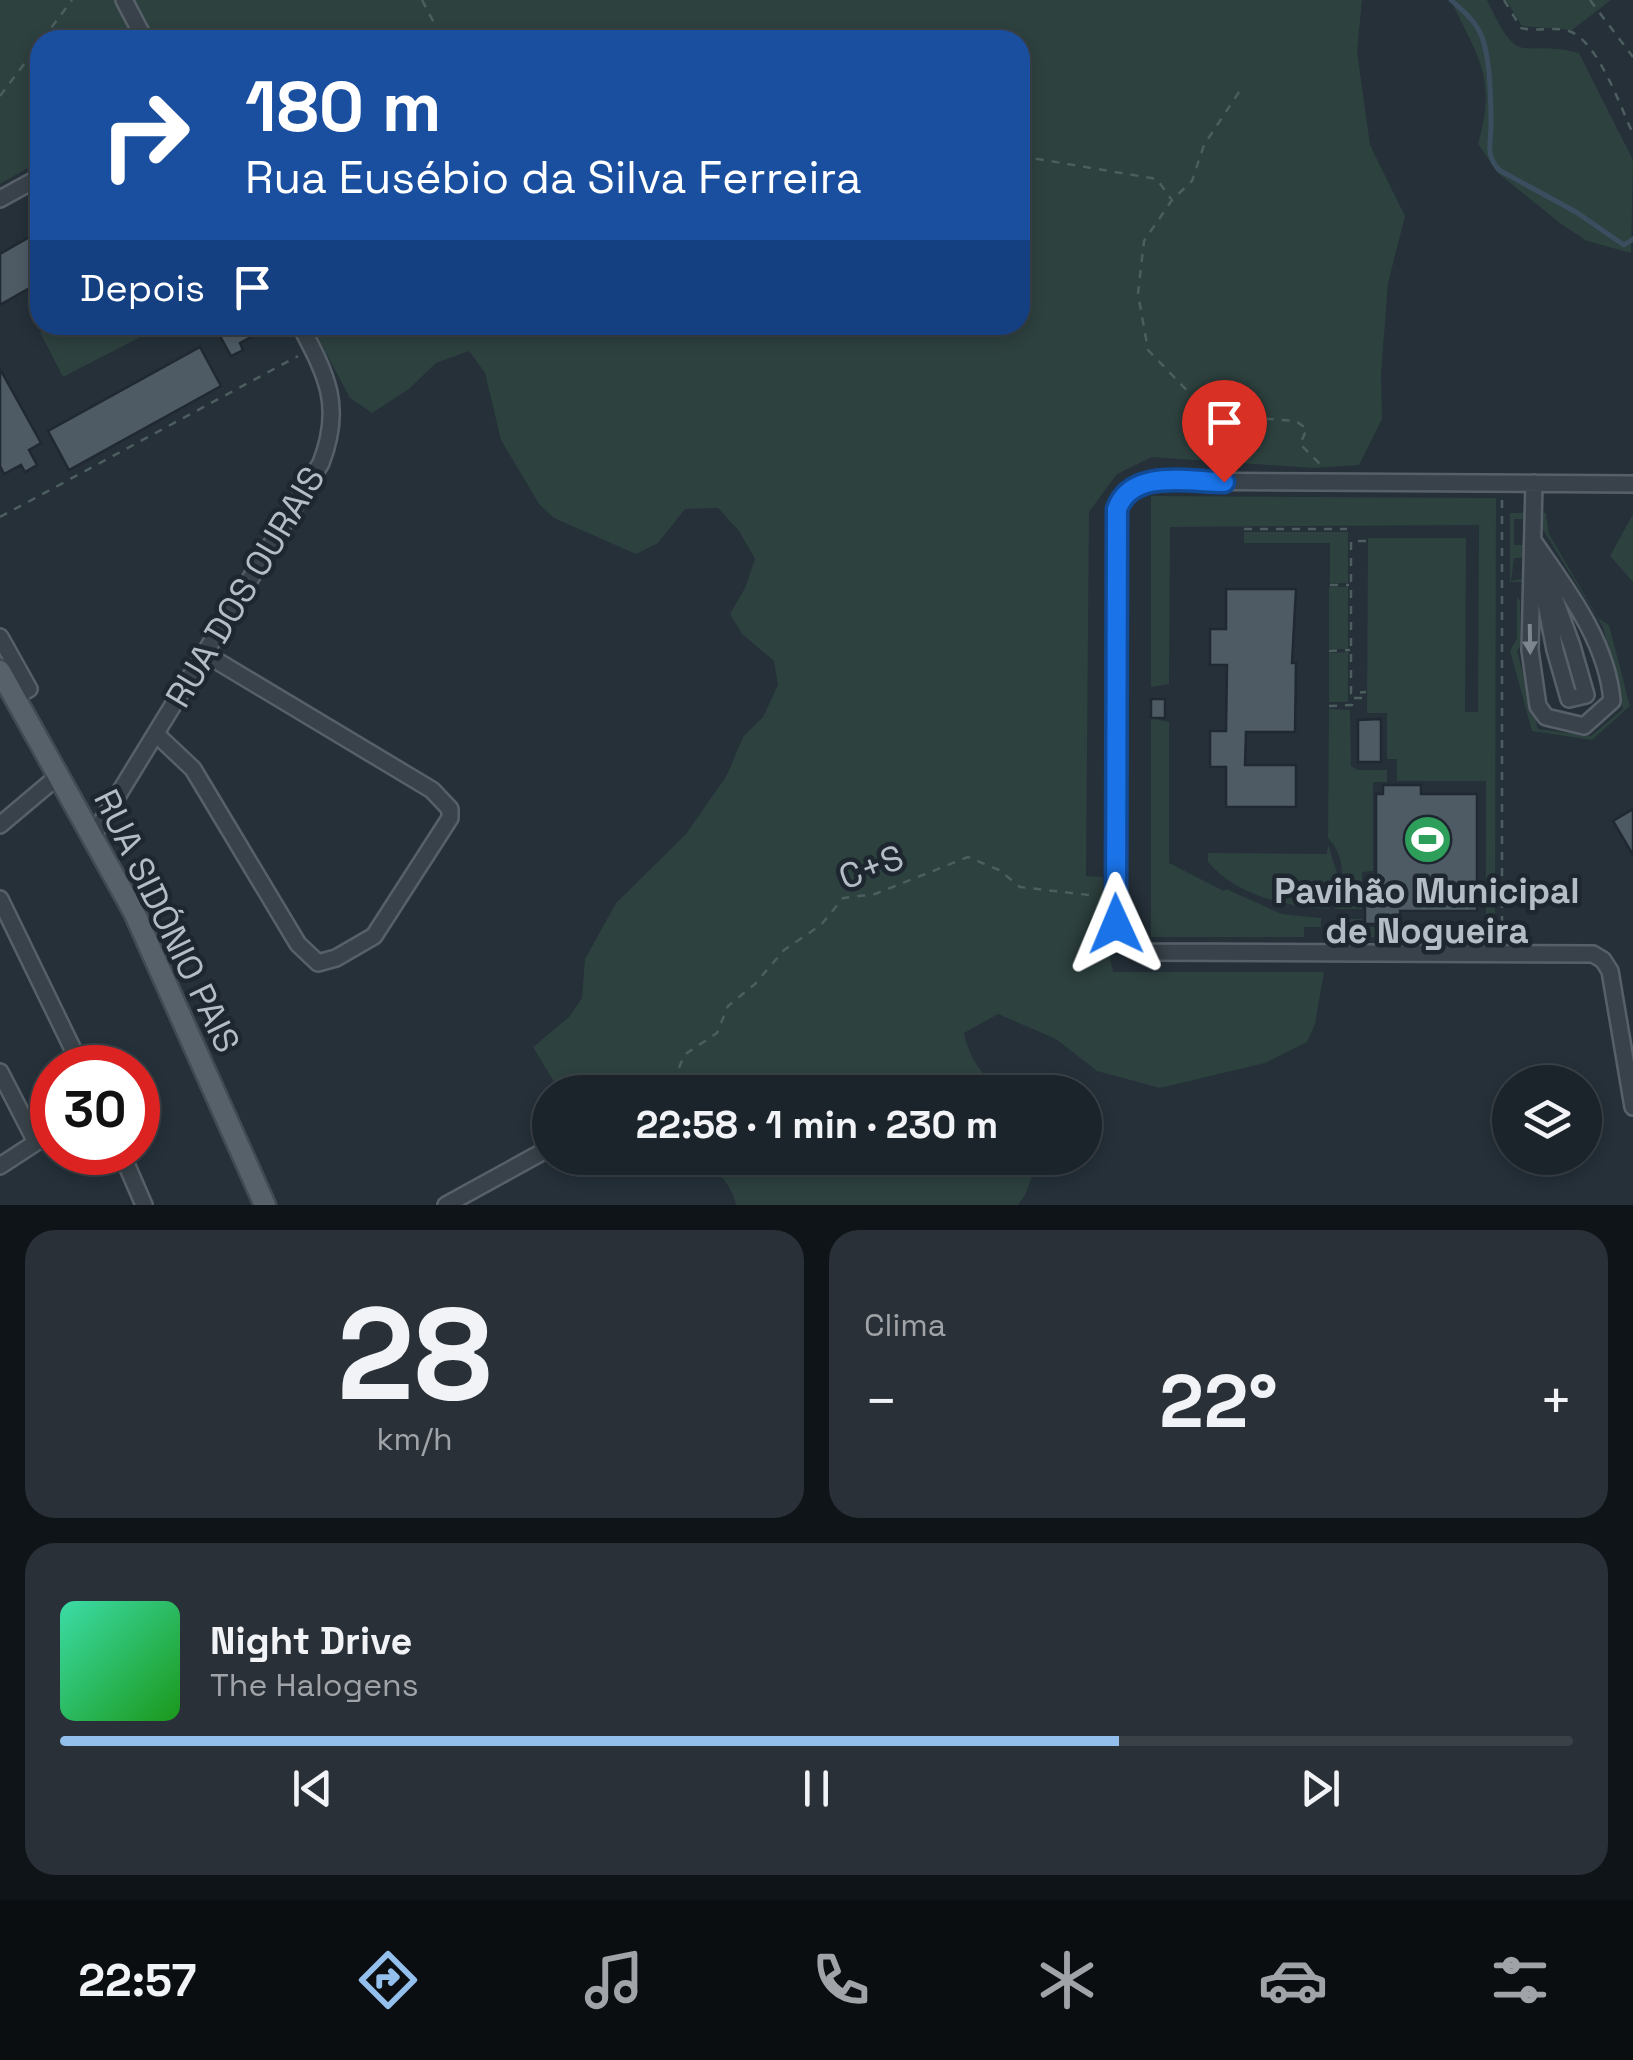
<!DOCTYPE html>
<html lang="pt">
<meta charset="utf-8">
<style>
:root{--surface:#1c242b;--page:#293037;--text:#f1f3f6;--muted:#a0a4a9;--line:#3a4147;--accent:#93bfec}
body{margin:0;font-family:"Space Grotesk",sans-serif;background:var(--page);color:var(--text);height:100vh;display:flex;flex-direction:column;font-size:38px;white-space:nowrap}
*{box-sizing:border-box;margin:0}
p{font-size:32px;color:var(--muted)}
.icon{flex:none;width:55px;height:55px;fill:none;stroke:currentColor;stroke-width:2;stroke-linecap:round;stroke-linejoin:round}
.map{position:relative;height:1205px;overflow:hidden}
.side{display:flex;flex-direction:column;gap:25px;padding:25px;background:#0f1418;flex:1}
.side>*{flex:none}
.hud{position:absolute;left:30px;top:30px;width:1000px;height:305px;border-radius:30px;box-shadow:0 5px 15px #0003,0 0 0 2px var(--line);background:#1a4fa0;color:#fff;overflow:hidden}
.fabs{position:absolute;left:1492px;top:1065px;display:grid;gap:20px}
.fabs a{display:grid;place-items:center;width:110px;height:110px;border-radius:50%;background:var(--surface);box-shadow:0 5px 15px #0003,0 0 0 2px var(--line);font-size:50px}
.speed{position:absolute;left:30px;top:1045px;display:flex;gap:20px;font-size:50px;font-weight:700;text-align:center}
.speed>*{display:grid;place-content:center;width:130px;height:130px;border-radius:50%;background:var(--surface);box-shadow:0 5px 15px #0003,0 0 0 2px var(--line);line-height:1}
.speed .limit{border:15px solid #d22;background:#fff;color:#111}
.pin{position:absolute;display:grid;place-items:center;width:85px;height:85px;color:#fff;margin:-102px -42px;border-radius:50% 50% 50% 0;rotate:-45deg;box-shadow:0 0 10px #0007}
.pin .icon{rotate:45deg}
.me{position:absolute;width:110px;margin:-55px;rotate:359deg;stroke-linejoin:round;filter:drop-shadow(0 0 8px #0008)}
.turn{display:flex;align-items:center;gap:35px;height:210px;padding:0 50px;font-size:45px}
.turn .icon{width:130px;height:130px;stroke-width:2.5}
.turn b{display:block;font-size:70px;line-height:85px}
.then{display:flex;align-items:center;height:95px;padding:0 50px;background:#0003;gap:20px;font-size:38px}
.big{font-size:75px;font-weight:700;line-height:1.1}
.side .tile{flex:1;display:flex;flex-direction:column;justify-content:center;gap:15px;min-width:0;padding:0 35px;border-radius:30px;background:var(--page)}
.side .dial{align-items:center;gap:0}
.dial b{font-size:130px;line-height:1}
.song{display:flex;align-items:center;gap:30px}
.cover{width:120px;height:120px;border-radius:15px;background:linear-gradient(135deg,hsl(160 70% 55%),hsl(120 70% 35%))}
.played{height:10px;border-radius:5px;background:linear-gradient(90deg,var(--accent) 70%,var(--line) 70%)}
.keys{display:flex;justify-content:space-around;direction:ltr}
.heat{display:flex;justify-content:space-between;align-items:center;font-size:55px;direction:ltr}
.side .tiles{flex:1;display:grid;gap:25px;grid-template-columns:1fr 1fr}
.tile:last-child{grid-column:span 2}
.trip{position:absolute;left:532px;top:1075px;width:570px;height:100px;border-radius:50px;background:var(--surface);box-shadow:0 5px 15px #0003,0 0 0 2px var(--line);font-weight:700;line-height:100px;text-align:center}
.tab-bar{display:flex;height:160px;justify-content:space-around;align-items:center;background:#0b0e11;color:var(--muted)}
.tab-bar .icon{width:70px;height:70px}
.tab-bar .current{color:var(--accent)}
.tab-bar b{font-size:45px;color:var(--text)}
.map>svg:first-child{display:block}
.green{fill:#2d413f}
.lines{fill:none;stroke-linecap:round;stroke-linejoin:round}
.stream{stroke:#3b4e5f;stroke-width:5}
.building{fill:#4e5b65;stroke:#202931;stroke-width:2.5}
.minor-casing{stroke:#576068;stroke-width:20}
.major-casing{stroke:#424b53;stroke-width:25}
.path{stroke:#4c5e5e;stroke-width:2.5;stroke-dasharray:8 8;stroke-linecap:butt}
.minor{stroke:#39424a;stroke-width:15}
.major{stroke:#57616a;stroke-width:20}
.oneway{fill:#7d868e}
.route-casing{stroke:#114b97;stroke-width:25}
.route{stroke:#1a73e8;stroke-width:18}
.labels{text-anchor:middle;dominant-baseline:central;stroke-width:9;stroke-linejoin:round;paint-order:stroke}
.street-label{font-size:35px;fill:#b4bdc6;stroke:#1e272f}
.poi-label{font-size:35px;font-weight:bold;fill:#b4bdc6;stroke:#1e272f}
</style>
<div class="map">
<svg width="1633" height="1205" viewBox="0 0 1633 1205">
<rect width="100%" height="100%" fill="#253039"/>
<path class="green" d="M0,0H1362L1357,51L1370,145L1405,216L1388,283L1381,374L1382,419L1359,465L1313,468L1152,457L1117,474L1089,512L1086,876L1103,877V923L1113,972H1324L1315,1024L1307,1042L1265,1063L1160,1088L1097,1071L1056,1039L998,1014L964,1033C970,1059 982,1077 1005,1092H560L533,1047L569,1017L582,998L585,959L616,903L686,834L727,775L743,737L763,717L778,685L774,661L742,634L730,614L745,588L755,559L739,531L718,508L685,509L658,543L636,554L554,518L539,504L501,440L485,373L469,351L436,363L409,389L372,413L350,398L311,325H1020V40H40V161L0,184Z
M1451,0H1487C1522,73 1517,37 1579,53L1633,160L1631,253L1587,241L1561,224L1498,173L1478,144C1497,76 1478,59 1451,0Z
M1506,0H1611L1572,30L1522,26Z
M54,325H149L152,331L63,377L40,332Z
M1151,496L1496,498L1495,937L1486,938V781H1397V759H1387V713H1367L1368,538H1466L1465,712H1478L1479,525L1170,527L1169,684L1151,687Z
M1510,513H1527V522L1525,519H1514V545H1527V558H1514L1511,581L1527,578V582H1510Z
M1541,513H1546L1549,534L1598,618L1609,625L1630,706L1592,740L1532,731L1510,651L1517,638V597L1520,601V647L1517,651L1538,729L1591,736L1623,709L1603,627L1542,528Z
M1633,514V582L1610,556Z
M1244,532H1348V583H1330V543H1244Z
M1329,587H1348V649H1329Z
M1348,652V702H1329V653Z
M1329,709L1350,710L1351,766L1358,770H1387V782H1373V871L1362,872V909H1334C1344,887 1347,857 1328,838Z
M1151,718L1169,722V863L1224,891L1226,889L1282,914L1321,918V927H1304V937H1151Z
M1328,844L1339,880L1329,909C1288,907 1236,896 1208,862V853L1327,854Z
M1343,919H1362L1363,927H1477V938L1343,937Z
M701,1158H1039L1025,1195L1018,1205H736C733,1187 716,1168 701,1158Z"/>
<g class="lines">
<path class="stream" d="M1451,0C1463,11 1476,21 1482,37C1490,58 1491,102 1491,125C1491,145 1485,154 1499,170L1576,212L1624,245L1633,239"/>
</g>
<path class="building" d="M40,231V282L0,305V254Z
M214,325H254L258,333L240,343L243,350L231,356Z
M200,347L221,386L69,470L48,431Z
M0,369L41,443L29,450L37,465L25,472L21,465L4,474L0,466Z
M1226,589H1296L1292,663H1296L1295,732H1246L1245,765H1296V807H1226V767H1210V731H1226L1227,665H1210V629H1226Z
M1151,699H1165V718H1151Z
M1381,719V762H1358V720Z
M1383,785H1421V794H1477V911H1400V924H1365V885H1376V794H1383Z
M1633,809V855L1613,821Z"/>
<g class="lines">
<defs>
<path id="minor" d="M124,0L145,40
M0,199L40,177
M1534,483L1530,650L1538,706L1546,717L1584,726L1612,701C1607,641 1567,590 1534,542
M1633,484L1152,481C1130,484 1119,496 1116,518L1115,898C1116,923 1119,944 1147,952L1593,954L1603,960L1610,971L1633,1107
M1534,542L1572,646L1586,695L1569,699L1555,650Z
M0,637L29,689L14,697
M156,734L193,769L298,944L318,963L336,958L374,936L450,818V809L432,790L207,655
M0,825L57,777
M93,836L321,463C343,406 327,376 300,325
M0,899L82,1068
M0,1072L36,1142
M121,1152L144,1205
M0,1166L52,1132
M446,1205L546,1150"/>
<path id="major" d="M0,671L134,912L265,1205"/>
</defs>
<use href="#minor" class="minor-casing"/>
<use href="#major" class="major-casing"/>
<path class="path" d="M422,0L443,40
M1504,0L1521,28C1537,32 1554,26 1569,31C1598,41 1621,108 1633,134
M1590,0L1633,57
M42,40L72,0
M1239,92L1204,145L1192,181L1172,200L1144,241L1138,294L1148,350L1198,402L1227,416L1296,421L1307,429L1300,444L1321,465
M0,96L40,43
M1020,156L1157,179L1171,199
M0,517L298,356
M1244,529H1347
M1366,541H1351V693L1366,692
M1330,585H1349
M1329,651L1350,650
M1329,706L1352,705V698H1365
M1502,940V498
M659,1092L676,1076L684,1055L717,1033L728,1006L755,984L784,950L821,925L843,898L875,894L968,857L999,870L1020,887L1097,896"/>
<use href="#minor" class="minor"/>
<use href="#major" class="major"/>
</g>
<defs><path id="oneway-solid" d="M-6-.8H1V-3.2L6.5 0L1 3.2V.8H-6Z" transform="scale(2.5)"/></defs>
<use class="oneway" href="#oneway-solid" transform="translate(1530 639) rotate(89)"/>
<g class="lines">
<defs>
<path id="route" d="M1116,924L1117,509C1132,468 1189,482 1224,482"/>
</defs>
<use href="#route" class="route-casing"/>
<use href="#route" class="route"/>
</g>
<defs>
<symbol id="stadium-disc" viewBox="-11 -11 22 22"><circle r="9.5" fill="#2e9e5b" stroke="#1e272f"/><path d="M0-5a6.5 5 0 1 0 0 10a6.5 5 0 1 0 0-10ZM-3.5-1.8h7v3.6h-7Z" fill="#fff"/></symbol>
</defs>
<g fill-rule="evenodd">
<use href="#stadium-disc" x="1400" y="812" width="55" height="55"/>
</g>
<g class="labels">
<g class="street-label">
<text transform="translate(245 587) rotate(-59)">RUA DOS OURAIS</text>
<text transform="translate(871 867) rotate(-21)">C+S</text>
<text transform="translate(167 921) rotate(64)">RUA SIDÓNIO PAIS</text>
</g>
<g class="poi-label">
<text x="1427" y="891">Pavihão Municipal<tspan x="1427" dy="40">de Nogueira</tspan></text>
</g>
</g>
</svg>
<div class="fabs">
<a><svg class="icon" aria-label="layers" viewBox="0 0 24 24"><path d="M12 4l9 5-9 5-9-5zM3 14l9 5 9-5"/></svg></a>
</div>
<div class="speed"><div class="limit">30</div></div>
<div class="pin" style="left:1224px;top:482px;background:#d93025"><svg class="icon" aria-label="arrive" viewBox="0 0 24 24"><path d="M6 21V4h12l-3 4 3 4H6"/></svg></div>
<svg class="me" style="left:1116px;top:924px" viewBox="-20 -20 40 40"><path d="M0-17L14 15 0 8-14 15z" fill="#1a73e8" stroke="#fff" stroke-width="4"/></svg>
<div class="trip">22:58 · 1 min · 230 m</div>
<div class="hud">
<div class="turn"><svg class="icon" aria-label="right" viewBox="0 0 24 24"><path d="M7 20v-9h11M14 6l5 5-5 5"/></svg><div><b>180 m</b>Rua Eusébio da Silva Ferreira</div></div>
<div class="then">Depois<svg class="icon" aria-label="arrive" viewBox="0 0 24 24"><path d="M6 21V4h12l-3 4 3 4H6"/></svg></div>
</div>
</div>
<section class="side">
<div class="tiles">
<div class="tile dial"><b>28</b><p>km/h</p></div>
<div class="tile"><p>Clima</p>
<div class="heat"><a>−</a><b class="big">22°</b><a>+</a></div>
</div>
<div class="tile">
<div class="song"><i class="cover"></i><div><b>Night Drive</b><p>The Halogens</p></div></div>
<div class="played"></div>
<div class="keys"><svg class="icon" aria-label="previous" viewBox="0 0 24 24"><path d="M18 5L8 12l10 7zM5 5v14"/></svg><svg class="icon" aria-label="pause" viewBox="0 0 24 24"><path d="M8 5v14M16 5v14"/></svg><svg class="icon" aria-label="next" viewBox="0 0 24 24"><path d="M6 5l10 7-10 7zM19 5v14"/></svg></div>
</div>
</div>
</section>
<nav class="tab-bar">
<b>22:57</b>
<svg class="icon current" aria-label="directions" viewBox="0 0 24 24"><path d="M12 3l9 9-9 9-9-9zM9 14v-3h6M13 9l2 2-2 2"/></svg>
<svg class="icon" aria-label="music" viewBox="0 0 24 24"><path d="M9 18V5l10-2v13"/><circle cx="6" cy="18" r="3"/><circle cx="16" cy="16" r="3"/></svg>
<svg class="icon" aria-label="phone" viewBox="0 0 24 24"><path d="M5 4h4l2 5-3 2q2 4 5 5l2-3 5 2v4C11 20 4 13 5 4z"/></svg>
<svg class="icon" aria-label="climate" viewBox="0 0 24 24"><path d="M12 3v18M4 7l16 10M4 17L20 7"/></svg>
<svg class="icon" aria-label="car" viewBox="0 0 24 24"><path d="M5 17H2v-5l4-1 3-4h7l3 4 3 1v5h-3M9 17h6M6 11h13"/><circle cx="7" cy="17" r="2"/><circle cx="17" cy="17" r="2"/></svg>
<svg class="icon" aria-label="filters" viewBox="0 0 24 24"><path d="M4 7h16M4 17h16"/><circle cx="9" cy="7" r="2"/><circle cx="15" cy="17" r="2"/></svg>
</nav>
